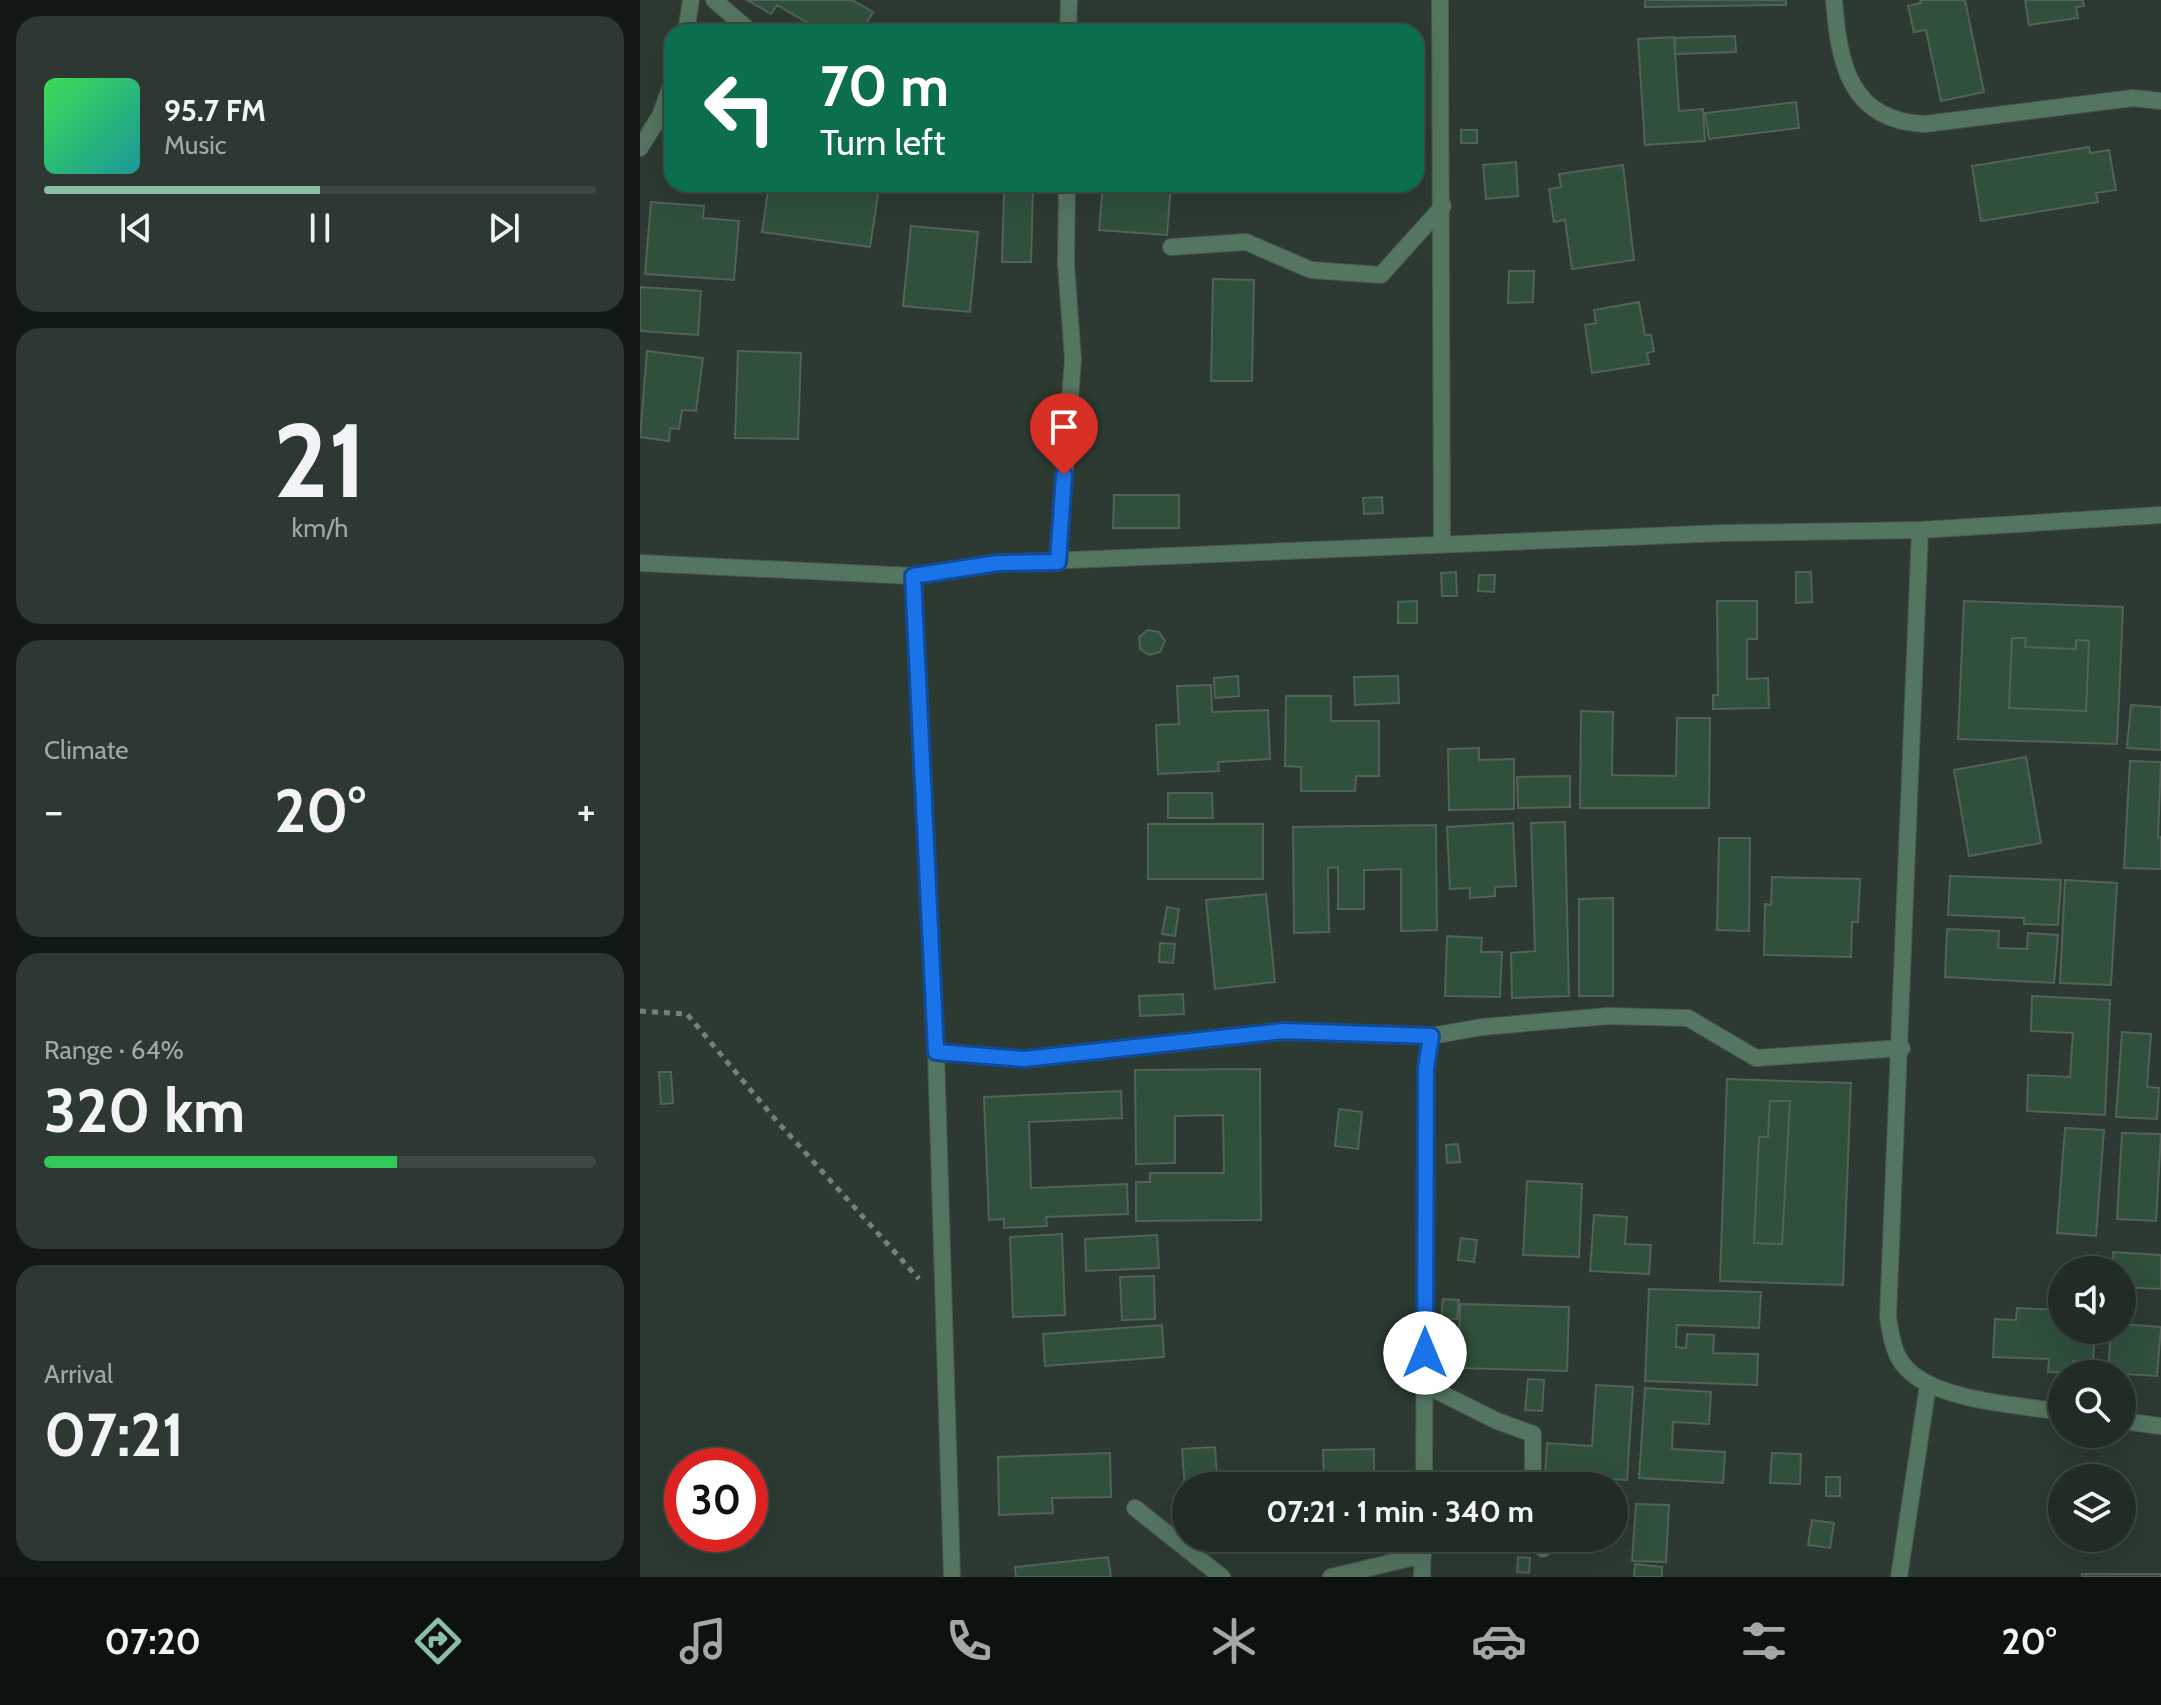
<!DOCTYPE html>
<meta charset="utf-8">
<style>
:root{--surface:#212c25;--page:#2d3832;--text:#f1f3f6;--muted:#a2a7a7;--line:#3e4842;--accent:#8abfa5}
body{margin:0;font-family:Cabin,sans-serif;background:var(--page);color:var(--text);height:100vh;display:flex;flex-direction:column;font-size:30px;white-space:nowrap}
*{box-sizing:border-box;margin:0}
p{font-size:26px;color:var(--muted)}
.icon{flex:none;width:44px;height:44px;fill:none;stroke:currentColor;stroke-width:2;stroke-linecap:round;stroke-linejoin:round}
.map{position:relative;flex:1;overflow:hidden}
.panel{display:flex;flex-direction:column;gap:16px;padding:16px;background:#121814;width:640px}
.panel>*{flex:none}
.banner{position:absolute;left:24px;top:24px;width:760px;height:168px;border-radius:24px;box-shadow:0 8px 32px #0002,0 0 0 2px var(--line);background:#0b6e4f;color:#fff;overflow:hidden}
.fabs{position:absolute;left:1408px;top:1256px;display:grid;gap:16px}
.fabs a{display:grid;place-items:center;width:88px;height:88px;border-radius:50%;background:var(--surface);box-shadow:0 8px 32px #0002,0 0 0 2px var(--line);font-size:40px}
.speed{position:absolute;left:24px;top:1448px;display:flex;gap:16px;font-size:40px;font-weight:700;text-align:center}
.speed>*{display:grid;place-content:center;width:104px;height:104px;border-radius:50%;background:var(--surface);box-shadow:0 8px 32px #0002,0 0 0 2px var(--line);line-height:1}
.speed .limit{border:12px solid #d22;background:#fff;color:#111}
.pin{position:absolute;display:grid;place-items:center;width:68px;height:68px;color:#fff;margin:-82px -34px;border-radius:50% 50% 50% 0;rotate:-45deg;box-shadow:0 0 8px #0007}
.pin .icon{rotate:45deg}
.me{position:absolute;width:88px;margin:-44px;rotate:0deg;stroke-linejoin:round;filter:drop-shadow(0 0 6px #0008)}
.turn{display:flex;align-items:center;gap:28px;height:168px;padding:0 24px;font-size:36px}
.turn .icon{width:104px;height:104px;stroke-width:2.5}
.turn b{display:block;font-size:56px;line-height:68px}
.big{font-size:60px;font-weight:700;line-height:1.1}
.panel .widget{flex:1;display:flex;flex-direction:column;justify-content:center;gap:12px;min-width:0;padding:0 28px;border-radius:24px;background:var(--page)}
.panel .dial{align-items:center;gap:0}
.dial b{font-size:104px;line-height:1}
.song{display:flex;align-items:center;gap:24px}
.cover{width:96px;height:96px;border-radius:12px;background:linear-gradient(135deg,hsl(130 70% 55%),hsl(180 70% 35%))}
.played{height:8px;border-radius:4px;background:linear-gradient(90deg,var(--accent) 50%,var(--line) 50%)}
.keys{display:flex;justify-content:space-around;direction:ltr}
.heat{display:flex;justify-content:space-between;align-items:center;font-size:44px;direction:ltr}
.charge{height:12px;border-radius:6px;background:linear-gradient(90deg,#34c759 64%,var(--line) 0)}
.trip{position:absolute;left:532px;top:1472px;width:456px;height:80px;border-radius:40px;background:var(--surface);box-shadow:0 8px 32px #0002,0 0 0 2px var(--line);font-weight:700;line-height:80px;text-align:center}
.dock{display:flex;height:128px;justify-content:space-around;align-items:center;background:#0d120f;color:var(--muted)}
.dock .icon{width:56px;height:56px}
.dock .current{color:var(--accent)}
.dock b{font-size:36px;color:var(--text)}
main{display:flex;flex:1;min-height:0}
.map>svg:first-child{display:block}
.building{fill:#30503c;stroke:#536258;stroke-width:2;fill-rule:evenodd}
.lines{fill:none;stroke-linecap:round;stroke-linejoin:round}
.street-casing{stroke:#49564e;stroke-width:18}
.path{stroke:#758079;stroke-width:5;stroke-dasharray:6 6;stroke-linecap:butt}
.street{stroke:#547560;stroke-width:16}
.route-casing{stroke:#114b97;stroke-width:20}
.route{stroke:#1a73e8;stroke-width:14}
</style>
<main>
<section class="panel">
<div class="widget">
<div class="song"><i class="cover"></i><div><b>95.7 FM</b><p>Music</p></div></div>
<div class="played"></div>
<div class="keys"><svg class="icon" aria-label="previous" viewBox="0 0 24 24"><path d="M18 5L8 12l10 7zM5 5v14"/></svg><svg class="icon" aria-label="pause" viewBox="0 0 24 24"><path d="M8 5v14M16 5v14"/></svg><svg class="icon" aria-label="next" viewBox="0 0 24 24"><path d="M6 5l10 7-10 7zM19 5v14"/></svg></div>
</div>
<div class="widget dial"><b>21</b><p>km/h</p></div>
<div class="widget"><p>Climate</p>
<div class="heat"><a>−</a><b class="big">20°</b><a>+</a></div>
</div>
<div class="widget"><p>Range · 64%</p><b class="big">320 km</b><div class="charge"></div></div>
<div class="widget"><p>Arrival</p><b class="big">07:21</b></div>
</section>
<div class="map">
<svg width="1521" height="1577" viewBox="0 0 1521 1577">
<rect width="100%" height="100%" fill="#2c3a31"/>
<path class="building" d="M107,0H212L233,12L221,32H183L137,5L131,14Z
M1005,0H1146V5L1005,7Z
M1280,0H1325L1344,92L1301,101L1286,30L1274,32L1268,6L1281,3Z
M1385,0H1443L1444,6L1436,7L1438,18L1389,25Z
M1095,36L1096,52L1035,54V38Z
M1034,37L1039,111L1063,109L1065,141L1005,145L998,39Z
M1156,102L1159,128L1069,139L1065,113Z
M821,130H837V143H821Z
M1449,147L1450,153L1469,150L1476,190L1456,193L1458,202L1341,221L1332,166Z
M876,162L878,196L846,199L843,165Z
M983,165L994,260L932,269L925,220L914,222L909,189L921,187L919,174Z
M129,184H213L239,188L230,247L122,232Z
M463,184H531L527,235L459,230Z
M364,190H393L391,262H362Z
M11,202L64,206L63,218L99,221L94,280L5,274Z
M271,226L338,232L330,312L263,306Z
M869,271H894L893,302L868,303Z
M573,279L614,280L612,381H571Z
M0,287L61,291L58,335L0,331Z
M999,302L1005,335H1011L1014,351L1007,353L1009,364L952,373L945,325L956,323L954,310Z
M7,351L63,358L56,411L42,410L39,429L30,428L29,441L0,437Z
M98,351L161,353L158,439L95,438Z
M474,495H539V528H473Z
M742,497L743,513L724,514L723,498Z
M816,572L817,596H802L801,573Z
M1156,572H1171L1172,602L1156,603Z
M839,575H855L854,592L838,591Z
M777,601V623H758V602Z
M1077,601H1117V639H1107V679L1128,678L1129,708L1073,709V695H1078Z
M1324,601L1483,607L1477,744L1318,739ZM1372,638H1386L1385,647L1436,649V640L1449,641L1446,711L1369,708Z
M508,630L519,632L525,641L520,652L509,655L500,649L499,637Z
M1372,638H1386L1385,647L1436,649V640L1449,641L1446,711L1369,708Z
M598,676L599,696L575,698L574,678Z
M758,676L759,703L715,705L714,677Z
M571,685L572,712L628,710L630,759L578,762L579,771L518,774L516,725L539,724L537,686Z
M646,696H691V721H739V776H716L715,791H661V767L645,766Z
M1491,705L1521,707V750L1487,748Z
M941,711L973,712L972,775L1036,776L1037,718H1070L1069,808H940Z
M839,748V760L874,759V809L809,810L808,749Z
M1386,757L1401,843L1329,856L1314,770Z
M1490,761L1521,762L1518,837H1521V869L1484,868Z
M930,776V807L878,808L877,777Z
M528,793H572L573,818H528Z
M925,822L929,996L872,998L871,953L895,951L891,823Z
M873,823L876,886L855,887V896L830,898V888L810,889L807,827Z
M508,824H623V879H508Z
M796,825L797,930L761,931V869L724,870V909H698V867L688,868L689,932L654,933L653,827Z
M1079,838H1110L1109,931L1077,930Z
M1310,876L1421,880L1418,925L1384,924V918L1308,915Z
M1132,877L1220,879L1218,922H1212L1211,957L1124,955L1125,904L1131,905Z
M1425,880L1477,883L1471,985L1420,983Z
M626,894L635,982L575,989L566,900Z
M973,898V996H939V899Z
M527,907L539,909L535,936L522,934Z
M1307,929L1359,931L1358,948L1387,949L1388,933L1418,935L1414,983L1305,977Z
M807,936L842,938L841,952H862L860,997L805,996Z
M520,943L535,944L533,963L519,962Z
M543,994L544,1014L500,1016L499,996Z
M1392,996L1470,1000L1465,1115L1387,1111L1388,1075L1430,1077L1433,1033L1391,1031Z
M1482,1032L1511,1034L1507,1087L1519,1088L1517,1119L1476,1117Z
M620,1069L621,1220L496,1221V1182H510V1173H584L583,1115L535,1116V1163L496,1164L495,1070Z
M19,1072H31L33,1103L21,1104Z
M1087,1079L1211,1083L1203,1285L1080,1281ZM1130,1101H1150L1142,1244L1114,1243L1119,1137H1128Z
M481,1091L482,1118L389,1122L391,1188L487,1184L488,1214L406,1217L407,1226L364,1228V1219L349,1220L344,1097Z
M1130,1101H1150L1142,1244L1114,1243L1119,1137H1128Z
M699,1109L722,1112L718,1149L695,1146Z
M1425,1128L1464,1130L1456,1236L1417,1233Z
M1482,1133L1521,1134L1516,1221L1477,1219Z
M818,1144L820,1162L807,1163L806,1145Z
M887,1181L942,1184L939,1257L883,1255Z
M954,1215L987,1217L985,1244L1011,1245L1009,1274L950,1271Z
M422,1234L425,1315L373,1317L370,1237Z
M517,1235L519,1268L446,1271L445,1239Z
M821,1238L837,1240L834,1262L818,1260Z
M1473,1252L1521,1255V1289L1482,1287V1270H1472Z
M514,1276L515,1319L482,1320L480,1277Z
M1009,1289L1121,1292L1119,1328L1037,1325L1036,1347L1046,1348L1047,1334L1074,1335L1073,1353L1118,1354L1117,1385L1005,1381Z
M803,1299L819,1300L817,1319L801,1318Z
M820,1304L929,1307L927,1371L818,1368Z
M1377,1308L1420,1310L1422,1330H1455L1453,1362L1433,1361L1432,1373L1408,1372L1409,1359L1353,1357L1355,1319L1376,1320Z
M1482,1324L1521,1327L1517,1376L1468,1373L1471,1330H1482Z
M522,1325L524,1357L405,1366L403,1334Z
M888,1379L904,1380L902,1411L885,1410Z
M956,1385L993,1387L987,1480L905,1476L907,1443L952,1446Z
M1005,1388L1071,1392L1069,1424L1033,1422L1032,1449L1085,1452L1083,1483L999,1478Z
M575,1447L577,1475L603,1473L604,1486H546V1502L542,1449Z
M734,1449V1486H684L683,1450Z
M470,1453L471,1497L412,1498L413,1513L359,1515L358,1457Z
M1132,1453L1161,1454L1160,1484L1130,1483Z
M1186,1477H1200V1496H1186Z
M996,1504L1029,1505L1026,1562L992,1561Z
M1172,1520L1194,1523L1190,1548L1168,1545Z
M468,1557L471,1577H376L375,1567Z
M878,1557L890,1558L889,1573L877,1572Z
M995,1564L1022,1567V1577H994Z
M1442,1574H1521V1577H1442Z"/>
<g class="lines">
<defs>
<path id="street" d="M74,0L111,32
M800,0L802,544
M1194,0C1199,63 1209,121 1285,124L1493,98L1521,101
M46,32L51,0
M428,32L429,0
M0,148L20,116L32,83
M531,247L606,242L671,270L741,275L803,206
M1280,530L1248,1317C1251,1335 1253,1355 1267,1369C1298,1401 1379,1405 1422,1412
M418,562L433,359L426,264L427,184
M0,563L273,576L358,563L1084,533L1280,530L1521,515
M273,576L296,1052L384,1059L644,1031L791,1036L786,1068L784,1486
M791,1036L842,1027L968,1016L1048,1018L1116,1058L1262,1048
M296,1052L312,1577
M785,1385L857,1421L893,1434V1486
M1482,1421L1521,1426
M495,1508L582,1577
M901,1538L903,1549
M691,1577L783,1555
M782,1577L783,1538
M1259,1577L1288,1385"/>
</defs>
<use href="#street" class="street-casing"/>
<path class="path" d="M0,1011L47,1014L135,1119L279,1279"/>
<use href="#street" class="street"/>
</g>
<g class="lines">
<defs>
<path id="route" d="M424,475L418,562L358,563L273,576L296,1052L384,1059L644,1031L791,1036L786,1068L785,1353"/>
</defs>
<use href="#route" class="route-casing"/>
<use href="#route" class="route"/>
</g>
</svg>
<div class="fabs">
<a><svg class="icon" aria-label="sound" viewBox="0 0 24 24"><path d="M4 9h4l5-4v14l-5-4H4zM17 9q2 3 0 6"/></svg></a>
<a><svg class="icon" aria-label="search" viewBox="0 0 24 24"><circle cx="10" cy="10" r="6"/><path d="M15 15l6 6"/></svg></a>
<a><svg class="icon" aria-label="layers" viewBox="0 0 24 24"><path d="M12 4l9 5-9 5-9-5zM3 14l9 5 9-5"/></svg></a>
</div>
<div class="speed"><div class="limit">30</div></div>
<div class="pin" style="left:424px;top:475px;background:#d93025"><svg class="icon" aria-label="arrive" viewBox="0 0 24 24"><path d="M6 21V4h12l-3 4 3 4H6"/></svg></div>
<svg class="me" style="left:785px;top:1353px" viewBox="-20 -20 40 40"><circle r="19" fill="#fff"/><path d="M0-13L10 11 0 6-10 11z" fill="#1a73e8"/></svg>
<div class="trip">07:21 · 1 min · 340 m</div>
<div class="banner">
<div class="turn"><svg class="icon" aria-label="left" viewBox="0 0 24 24"><path d="M17 20v-9H6M10 6l-5 5 5 5"/></svg><div><b>70 m</b>Turn left</div></div>
</div>
</div>
</main>
<nav class="dock">
<b>07:20</b>
<svg class="icon current" aria-label="directions" viewBox="0 0 24 24"><path d="M12 3l9 9-9 9-9-9zM9 14v-3h6M13 9l2 2-2 2"/></svg>
<svg class="icon" aria-label="music" viewBox="0 0 24 24"><path d="M9 18V5l10-2v13"/><circle cx="6" cy="18" r="3"/><circle cx="16" cy="16" r="3"/></svg>
<svg class="icon" aria-label="phone" viewBox="0 0 24 24"><path d="M5 4h4l2 5-3 2q2 4 5 5l2-3 5 2v4C11 20 4 13 5 4z"/></svg>
<svg class="icon" aria-label="climate" viewBox="0 0 24 24"><path d="M12 3v18M4 7l16 10M4 17L20 7"/></svg>
<svg class="icon" aria-label="car" viewBox="0 0 24 24"><path d="M5 17H2v-5l4-1 3-4h7l3 4 3 1v5h-3M9 17h6M6 11h13"/><circle cx="7" cy="17" r="2"/><circle cx="17" cy="17" r="2"/></svg>
<svg class="icon" aria-label="filters" viewBox="0 0 24 24"><path d="M4 7h16M4 17h16"/><circle cx="9" cy="7" r="2"/><circle cx="15" cy="17" r="2"/></svg>
<b>20°</b>
</nav>
